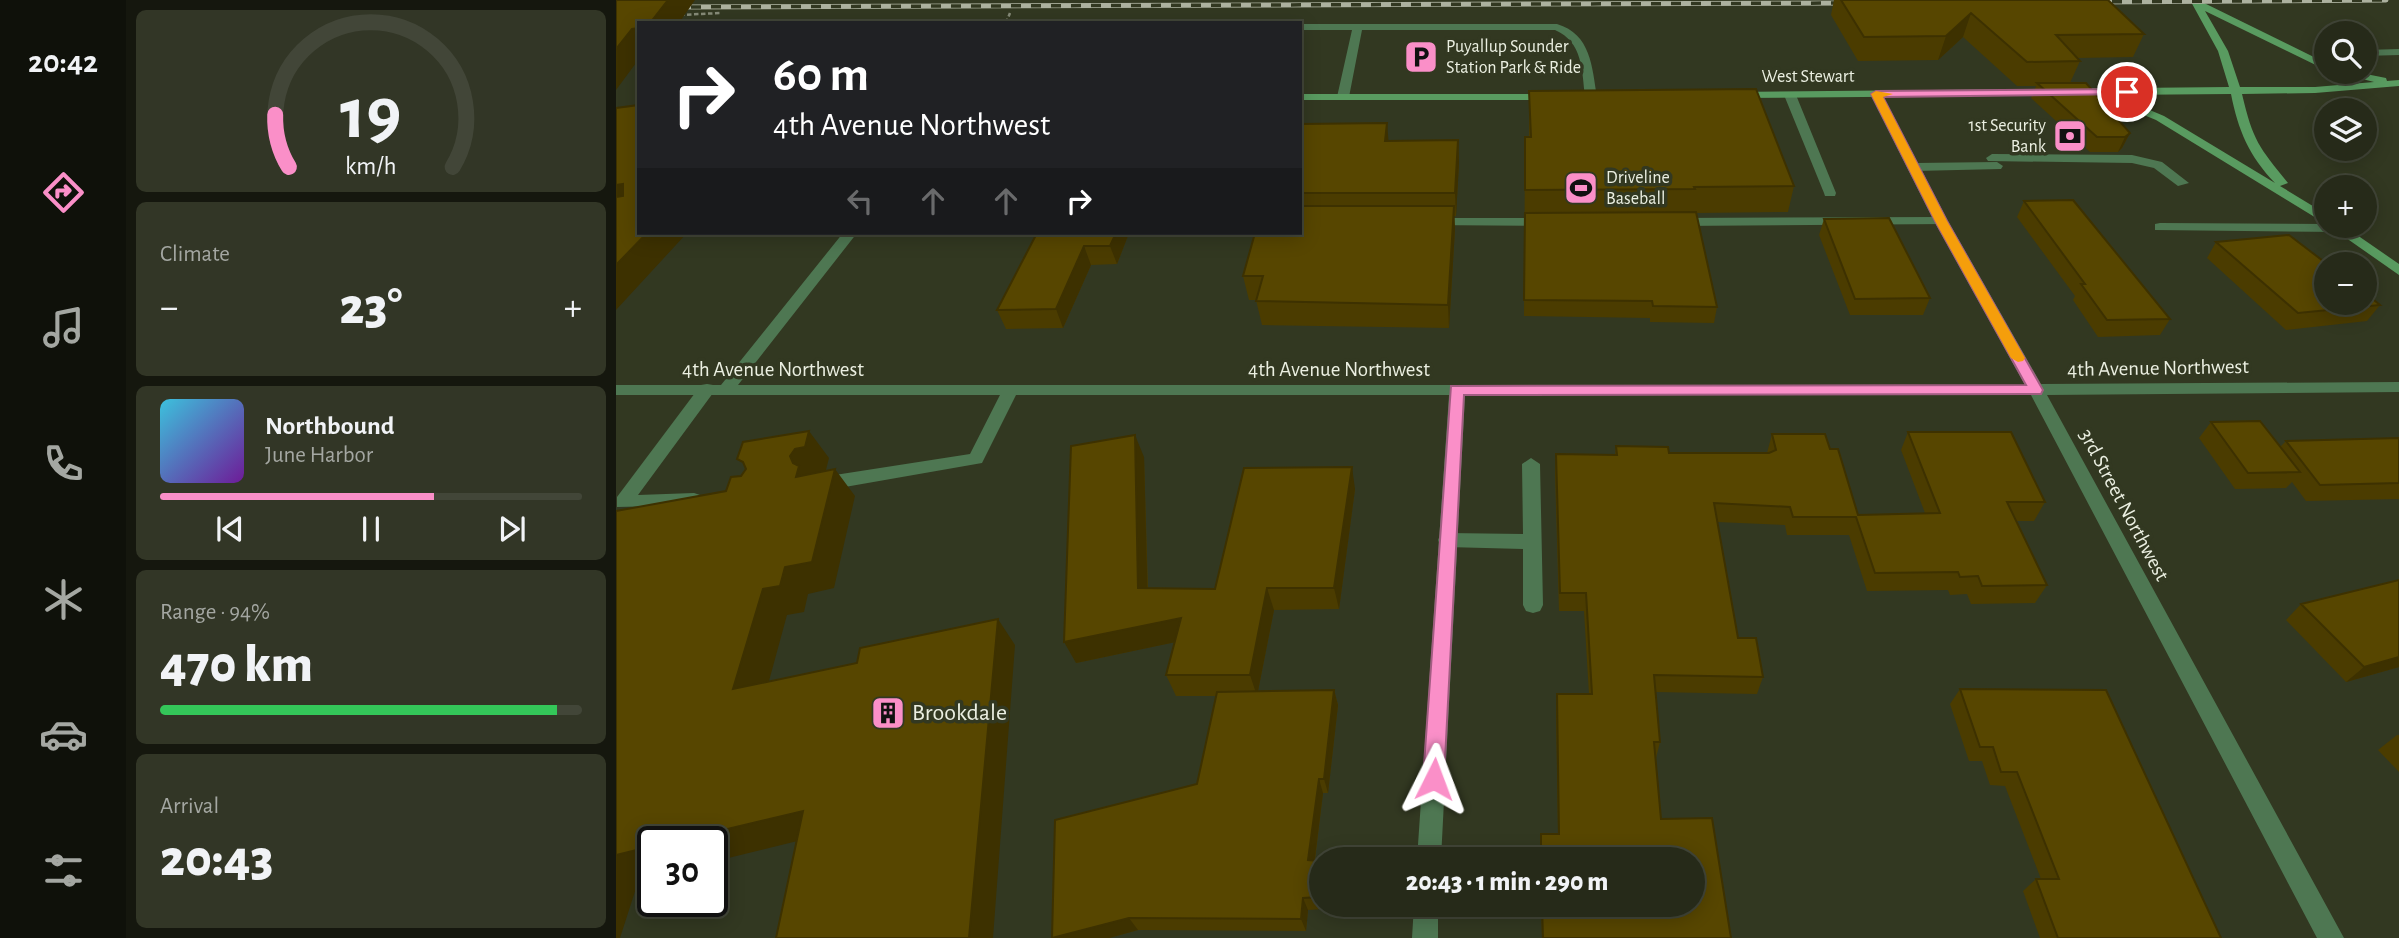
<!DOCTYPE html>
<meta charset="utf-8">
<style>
:root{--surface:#262a19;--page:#323626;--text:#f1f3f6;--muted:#a4a7a2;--line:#424638;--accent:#fa8fc8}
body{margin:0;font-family:"Alegreya Sans",sans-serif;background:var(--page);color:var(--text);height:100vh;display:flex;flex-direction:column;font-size:26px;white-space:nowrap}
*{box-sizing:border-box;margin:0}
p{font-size:23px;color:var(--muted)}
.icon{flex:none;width:38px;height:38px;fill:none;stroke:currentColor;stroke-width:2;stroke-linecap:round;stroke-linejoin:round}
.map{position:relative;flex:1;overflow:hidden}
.side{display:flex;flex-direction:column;gap:10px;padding:10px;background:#15170e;width:490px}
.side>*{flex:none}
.hud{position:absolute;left:21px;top:21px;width:665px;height:214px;border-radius:0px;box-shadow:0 4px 18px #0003,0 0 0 2px var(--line);background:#202124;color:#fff;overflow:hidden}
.tools{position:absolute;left:1698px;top:21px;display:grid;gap:14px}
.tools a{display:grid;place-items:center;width:63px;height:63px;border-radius:50%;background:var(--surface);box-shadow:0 4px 18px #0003,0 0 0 2px var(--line);font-size:35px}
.speed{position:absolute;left:21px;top:826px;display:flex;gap:14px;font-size:35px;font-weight:700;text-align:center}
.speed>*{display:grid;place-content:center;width:91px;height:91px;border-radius:50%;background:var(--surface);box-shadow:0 4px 18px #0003,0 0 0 2px var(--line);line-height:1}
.speed .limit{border:4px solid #111;border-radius:10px;background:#fff;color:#111}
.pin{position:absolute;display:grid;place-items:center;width:60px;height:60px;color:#fff;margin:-30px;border:4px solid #fff;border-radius:50%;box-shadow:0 2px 7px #0007}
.me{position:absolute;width:77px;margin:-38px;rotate:3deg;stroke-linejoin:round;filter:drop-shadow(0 0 5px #0008)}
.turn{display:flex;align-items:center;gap:24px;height:147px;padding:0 21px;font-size:32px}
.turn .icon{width:91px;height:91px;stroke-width:2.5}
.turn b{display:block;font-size:49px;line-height:60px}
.lanes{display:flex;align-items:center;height:66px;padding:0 21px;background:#0003;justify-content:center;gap:35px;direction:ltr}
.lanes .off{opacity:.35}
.big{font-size:52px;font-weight:800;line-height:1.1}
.side .card{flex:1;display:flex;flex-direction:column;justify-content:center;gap:10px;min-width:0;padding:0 24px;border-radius:10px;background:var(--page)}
.side .dial{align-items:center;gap:0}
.dial svg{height:182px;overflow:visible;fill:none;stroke:var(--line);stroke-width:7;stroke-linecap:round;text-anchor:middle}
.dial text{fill:var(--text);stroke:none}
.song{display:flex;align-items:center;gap:21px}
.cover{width:84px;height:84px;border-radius:10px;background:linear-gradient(135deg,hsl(190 70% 55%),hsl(280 70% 35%))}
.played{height:7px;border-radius:4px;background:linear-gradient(90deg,var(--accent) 65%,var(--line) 65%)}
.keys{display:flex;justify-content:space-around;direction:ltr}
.heat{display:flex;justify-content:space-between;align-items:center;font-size:38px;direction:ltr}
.charge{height:10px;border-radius:5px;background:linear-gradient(90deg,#34c759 94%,var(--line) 0)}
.trip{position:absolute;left:693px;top:847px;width:396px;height:70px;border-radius:35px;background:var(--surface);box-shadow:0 4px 18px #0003,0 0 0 2px var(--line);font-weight:800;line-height:70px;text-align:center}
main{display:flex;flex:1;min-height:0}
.menu{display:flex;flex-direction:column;width:126px;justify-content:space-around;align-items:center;background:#0f110a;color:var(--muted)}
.menu .icon{width:49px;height:49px}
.menu .active{color:var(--accent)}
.menu b{font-size:32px;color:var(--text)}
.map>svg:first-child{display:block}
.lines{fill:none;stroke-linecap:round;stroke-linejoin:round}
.path{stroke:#868b78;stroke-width:2.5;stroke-dasharray:4.5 2.5;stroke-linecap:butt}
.lane{fill:#4e7752;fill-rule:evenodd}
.street{fill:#4e7752;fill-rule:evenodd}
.secondary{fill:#599b60;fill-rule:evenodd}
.rail-casing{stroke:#acb19f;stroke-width:5}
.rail{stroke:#323821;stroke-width:3.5;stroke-dasharray:10;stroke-linecap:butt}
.wall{fill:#4b3c00}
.shaded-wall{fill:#3d3100}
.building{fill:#574600;stroke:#3d3100;stroke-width:2}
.route{fill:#fa8fc8;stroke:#a25d82;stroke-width:2}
.slow{fill:#f59e0b}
.labels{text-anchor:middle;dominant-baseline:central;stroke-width:7;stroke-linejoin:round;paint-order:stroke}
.far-poi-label{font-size:18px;fill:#ebefe1;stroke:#323821;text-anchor:start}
.far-street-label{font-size:18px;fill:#ebefe1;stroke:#323821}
.street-label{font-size:21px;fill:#ebefe1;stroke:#323821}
.near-poi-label{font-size:24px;fill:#ebefe1;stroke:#323821;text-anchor:start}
</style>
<main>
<nav class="menu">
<b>20:42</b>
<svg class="icon active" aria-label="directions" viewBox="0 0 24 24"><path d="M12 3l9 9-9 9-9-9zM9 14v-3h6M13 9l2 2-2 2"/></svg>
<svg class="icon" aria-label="music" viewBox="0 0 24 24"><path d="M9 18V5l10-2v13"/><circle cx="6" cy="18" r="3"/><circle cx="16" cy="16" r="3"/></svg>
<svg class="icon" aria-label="phone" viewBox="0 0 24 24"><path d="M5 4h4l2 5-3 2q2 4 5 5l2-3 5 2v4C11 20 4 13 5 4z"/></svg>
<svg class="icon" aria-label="climate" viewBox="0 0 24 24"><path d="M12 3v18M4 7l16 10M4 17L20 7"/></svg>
<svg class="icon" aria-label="car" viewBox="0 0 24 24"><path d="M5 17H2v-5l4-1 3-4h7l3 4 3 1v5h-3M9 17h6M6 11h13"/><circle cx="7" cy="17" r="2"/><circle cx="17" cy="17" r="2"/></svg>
<svg class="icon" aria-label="filters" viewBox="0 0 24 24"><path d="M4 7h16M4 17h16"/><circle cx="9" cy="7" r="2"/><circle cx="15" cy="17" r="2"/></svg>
</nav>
<section class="side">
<div class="card dial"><svg viewBox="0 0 100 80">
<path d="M14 69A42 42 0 1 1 86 69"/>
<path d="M14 69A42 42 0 0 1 8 46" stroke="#fa8fc8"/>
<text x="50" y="56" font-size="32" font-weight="700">19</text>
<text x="50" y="72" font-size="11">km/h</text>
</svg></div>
<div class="card"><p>Climate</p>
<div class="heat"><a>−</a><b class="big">23°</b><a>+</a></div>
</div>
<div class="card">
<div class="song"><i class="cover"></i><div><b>Northbound</b><p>June Harbor</p></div></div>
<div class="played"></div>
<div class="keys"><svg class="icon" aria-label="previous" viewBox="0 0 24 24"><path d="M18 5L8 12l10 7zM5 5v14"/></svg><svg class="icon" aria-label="pause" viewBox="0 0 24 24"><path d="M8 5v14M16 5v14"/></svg><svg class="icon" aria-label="next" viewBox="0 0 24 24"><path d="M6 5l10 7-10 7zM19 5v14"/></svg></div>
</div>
<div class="card"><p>Range · 94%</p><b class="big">470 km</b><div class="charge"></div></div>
<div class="card"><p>Arrival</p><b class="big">20:43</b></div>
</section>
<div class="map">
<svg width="1783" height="938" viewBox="0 0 1783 938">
<rect width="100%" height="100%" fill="#323821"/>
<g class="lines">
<path class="path" d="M64,15L104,13
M390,23L394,13"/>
<path class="lane" d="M684,24H941C975,34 976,67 981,97L975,100L969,97C966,71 967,42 939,30H746L733,97L727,100L721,97L736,30H684Z
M1783,49V55L1748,56V50Z
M1170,93L1180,95L1220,193L1219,196H1209L1208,193L1168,95Z
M1376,154L1516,155L1546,162L1573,183L1562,186L1538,168L1516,163L1372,161L1370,158Z
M1381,162L1387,166L1385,169L1299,171L1293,167L1299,163Z
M1325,217L1332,221L1330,224L1059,226L1052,222L1059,218Z
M814,218H930L937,222L930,226L809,225V219Z
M1544,223L1710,224L1729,228L1722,232L1539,230V224Z
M91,384L97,385L99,389L97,393L22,495L78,493L84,495L87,500L84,505L1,507V497L85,385Z
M394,386L402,391L366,463L206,491L200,489L197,484L200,479L206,477L354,454L386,391Z
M915,458L924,464L927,605L924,611L917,613L910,611L907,605V549L831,547L824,545L822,540L824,535L831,533L907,534L906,464Z"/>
<path class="street" d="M1260,91L1266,94L1332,221L1425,384L1783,382V392L1431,395L1728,938H1701L1415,395H849L825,859H801L833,395H0V385H105L227,233H241L122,385H1409L1318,221L1254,94Z
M798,905H822V938H796Z"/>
<path class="secondary" d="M1574,0H1582L1710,63V70L1589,11L1612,51L1624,87H1699L1758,82L1719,72H1740L1770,78L1771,81L1783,80V86L1699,93L1626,94C1637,141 1643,147 1672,183L1664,186L1710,214V224L1540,120L1489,99V95L1118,98L1112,95L1118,92L1613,87L1602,51ZM1615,94C1622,130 1633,156 1659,183L1548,116L1498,95Z
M684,94H936L942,97L936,100H684Z
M1713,226H1728L1783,264V275Z"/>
<defs>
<path id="rail" d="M1476,2L1770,0
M55,7L1238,3"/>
</defs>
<use href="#rail" class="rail-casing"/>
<use href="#rail" class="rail"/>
</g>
<path class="wall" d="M1218,0H1492L1528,34L1517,57L1461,58L1464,61L1454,83L1514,133L1506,148L1502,152H1474L1415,98L1420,86H1401L1347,37L1322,60L1242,61L1215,15Z
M913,91L1178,186L1172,212L1080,213L1101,307L1098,323L1034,322V318L908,316L909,137H913Z
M684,124L773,141L842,140L843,163L840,216H838L839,229L833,328L646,325L640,300H633L627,276L684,233Z
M1408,201L1554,319L1544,335L1482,337L1457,300L1459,296L1401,217Z
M1208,219L1314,298L1307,315H1234L1203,235Z
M421,233H513L501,264L475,265L447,328L390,329L381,310Z
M1600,242L1764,305L1751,321L1670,330L1591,258Z
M1595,422L1664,447L1670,441L1783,438V499L1690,501L1676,482L1670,488L1619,489L1583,438Z
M1292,432H1395L1429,502L1418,521H1399L1431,585L1419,603L1355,604L1351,594L1334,595L1332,590L1251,591L1233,535H1171L1169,525L1101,522L1122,638H1140L1147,677L1141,694L1039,692L1044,742L1040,758H1039L1045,819L1096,818L1115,938H926L925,905H1076V859H924L925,834H942L940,711L941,694H973L968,611H943L939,473L940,454L999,455L1000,446L1052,447L1053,453H1151L1156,434H1209L1214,449H1222L1242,515L1309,513L1285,450Z
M528,457L532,588L599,589L739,489L723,609L658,610L642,691L718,690L722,705L712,793H707L699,860L705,861V905H709L708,909L692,910L690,931L522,930L493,938H436L581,784L600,696H560L550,675L559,642L460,663Z
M1685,604L1783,667L1730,682L1670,620Z
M1344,689L1605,938H1424L1407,891L1420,879H1425L1389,786L1374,785L1366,761H1353L1334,704Z
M1781,735H1783V772L1762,750Z"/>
<path class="shaded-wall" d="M52,0H79L63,23H34Z
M1355,13L1347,37L1322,60L1330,36Z
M23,28V59L0,90V49L16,29Z
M771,123L773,146L769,141Z
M1514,133L1506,148L1502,152L1509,137Z
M842,140L843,163L840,216L839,193Z
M7,184L23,205L0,211V185Z
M838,206L839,229L833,328L832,305Z
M31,233H71L0,310V265Z
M500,233H513L501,264L494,246Z
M468,246L475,265L447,328L440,309Z
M193,431L213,458L209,474L180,477L174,456Z
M519,435L528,457L532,610L522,588Z
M736,467L739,489L723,609L718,588Z
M219,469L239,496L218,588L192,594L188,612L171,615L144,714L117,689L147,589L169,567Z
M651,588L658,610L641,696L634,675Z
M565,618L574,639L460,663L448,642Z
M382,619L399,645L377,938H353Z
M1783,657V667L1730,682L1748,667Z
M718,690L722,705L712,793L708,779Z
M703,779L707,793L697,873L692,860Z
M187,811L214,833L96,862V842H57Z
M37,846V876L23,879L4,938H0V855Z
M687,898L692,910L690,931L685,919Z
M513,918L522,930L493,938H438Z"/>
<path class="building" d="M1,0H52L34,23H23V28L16,29L0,49V1Z
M1225,0H1492L1528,34L1440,35L1464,61L1411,62L1355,13L1330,36L1248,37Z
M1421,83H1470L1514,133L1509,137H1481Z
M1140,89L1178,186L1078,187L1079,189L909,190V137H915L913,91Z
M23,105V233H31L0,265V197L7,196V184L0,185V108Z
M771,123L769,141L842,140L839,193H684V124Z
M1457,200L1554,319L1491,320L1465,284H1469L1408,201Z
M684,206H838L832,305L640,301L647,276H627L639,233H684Z
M1080,212L1101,307L1037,306L1036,301L908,300L909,213Z
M1273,218L1314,298L1239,299L1208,219Z
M421,233H500L494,246H468L440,309L381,310Z
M1673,235L1711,264H1710V303H1748V292L1764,305L1682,313L1600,242Z
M1644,421L1684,472L1632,473L1595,422Z
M193,431L189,447L179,449L174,456L177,463L183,466L180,477L219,469L196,562L169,567L164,586L147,589L117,689L241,663L244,648L382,619L353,938H160L187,811L57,842H37V846L0,855V511L110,491L115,477L125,476L130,469L127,462L121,459L127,442Z
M1292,432H1395L1429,502H1391L1431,585L1366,586L1362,576L1344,577L1342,572L1259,573L1240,517H1177L1174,507L1098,503L1122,638H1140L1147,677L1038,675L1044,742H1038L1045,819L1096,818L1115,938H927L926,905H1076V859H925V834H943L941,694H976L970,593H944L940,454L1001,455L1000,446L1052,447L1053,453H1153L1160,450L1156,434H1209L1214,449H1222L1242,515L1324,513Z
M519,435L522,588L599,589L628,468L736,467L718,588H651L634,675H550L565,618L448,642L455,446Z
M1783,438V483L1704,485L1670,441Z
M1783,580V657L1748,667L1685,604Z
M1344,689L1490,690L1605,938H1442L1420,879H1443L1401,772H1385L1377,747H1364Z
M718,690L708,779H703L692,860L705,861V885L704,897L687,898L685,919L513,918L436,938L439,820L581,784L601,692Z"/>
<path class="route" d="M1511,89L1516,92L1514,94L1267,97L1331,221L1427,390L1425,394L848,395L828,779L825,786L818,789L810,786L807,779L835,386L1410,385L1319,221L1255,94L1260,91Z"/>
<path class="slow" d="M1260,91L1277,94L1267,97L1331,221L1409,358L1407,361L1402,362L1395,358L1319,221L1255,94Z"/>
<defs>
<symbol id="parking-square" viewBox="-11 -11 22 22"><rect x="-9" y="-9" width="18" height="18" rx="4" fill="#fa8fc8" stroke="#323821"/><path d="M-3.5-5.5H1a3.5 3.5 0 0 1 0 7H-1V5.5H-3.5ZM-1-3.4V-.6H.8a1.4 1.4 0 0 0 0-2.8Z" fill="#111"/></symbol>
<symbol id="bank-square" viewBox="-11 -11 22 22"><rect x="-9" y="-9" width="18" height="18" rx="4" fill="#fa8fc8" stroke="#323821"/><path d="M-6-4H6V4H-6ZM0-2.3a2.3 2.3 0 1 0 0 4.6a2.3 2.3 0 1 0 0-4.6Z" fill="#111"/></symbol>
<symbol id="stadium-square" viewBox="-11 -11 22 22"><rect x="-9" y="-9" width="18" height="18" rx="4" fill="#fa8fc8" stroke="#323821"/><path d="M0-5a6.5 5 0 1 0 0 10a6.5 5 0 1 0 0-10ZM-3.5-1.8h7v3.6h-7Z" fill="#111"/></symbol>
<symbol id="building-square" viewBox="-11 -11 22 22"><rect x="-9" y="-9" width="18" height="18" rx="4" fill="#fa8fc8" stroke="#323821"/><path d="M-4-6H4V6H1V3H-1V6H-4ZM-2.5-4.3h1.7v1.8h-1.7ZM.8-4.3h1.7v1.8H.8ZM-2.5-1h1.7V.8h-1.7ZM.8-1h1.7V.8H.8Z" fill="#111"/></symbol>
</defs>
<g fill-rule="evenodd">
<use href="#parking-square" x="786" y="38" width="38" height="38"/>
<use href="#bank-square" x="1435" y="117" width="38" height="38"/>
<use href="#stadium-square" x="946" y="169" width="38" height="38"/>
<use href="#building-square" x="253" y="694" width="38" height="38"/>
</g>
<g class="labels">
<g class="far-poi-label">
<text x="830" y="47">Puyallup Sounder<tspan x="830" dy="21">Station Park &amp; Ride</tspan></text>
<text x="1430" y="126" text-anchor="end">1st Security<tspan x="1430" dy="21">Bank</tspan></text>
<text x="990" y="178">Driveline<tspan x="990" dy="21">Baseball</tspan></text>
</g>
<g class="far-street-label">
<text x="1192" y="77">West Stewart</text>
</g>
<g class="street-label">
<text transform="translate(1542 368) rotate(-1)">4th Avenue Northwest</text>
<text x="157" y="369">4th Avenue Northwest</text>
<text x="723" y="369">4th Avenue Northwest</text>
<text transform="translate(1508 505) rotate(62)">3rd Street Northwest</text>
</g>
<g class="near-poi-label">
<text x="296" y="713">Brookdale</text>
</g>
</g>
</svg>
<div class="tools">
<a><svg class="icon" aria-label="search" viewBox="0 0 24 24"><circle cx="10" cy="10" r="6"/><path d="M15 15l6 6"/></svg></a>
<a><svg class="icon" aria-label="layers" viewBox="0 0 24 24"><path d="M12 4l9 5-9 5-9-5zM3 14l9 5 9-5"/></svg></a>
<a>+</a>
<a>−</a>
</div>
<div class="speed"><div class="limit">30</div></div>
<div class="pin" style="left:1511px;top:92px;background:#d93025"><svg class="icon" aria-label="arrive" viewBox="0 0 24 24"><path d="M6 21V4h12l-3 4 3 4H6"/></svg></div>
<svg class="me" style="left:818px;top:779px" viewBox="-20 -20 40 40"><path d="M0-17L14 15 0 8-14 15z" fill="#fa8fc8" stroke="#fff" stroke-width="4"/></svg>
<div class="trip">20:43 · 1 min · 290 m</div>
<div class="hud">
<div class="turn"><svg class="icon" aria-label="right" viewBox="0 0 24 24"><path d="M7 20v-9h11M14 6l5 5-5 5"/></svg><div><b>60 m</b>4th Avenue Northwest</div></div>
<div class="lanes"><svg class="icon off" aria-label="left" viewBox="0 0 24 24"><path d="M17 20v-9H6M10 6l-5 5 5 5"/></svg><svg class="icon off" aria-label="ahead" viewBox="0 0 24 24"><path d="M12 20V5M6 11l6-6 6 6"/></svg><svg class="icon off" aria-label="ahead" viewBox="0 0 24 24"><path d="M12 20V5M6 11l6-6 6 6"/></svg><svg class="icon" aria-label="right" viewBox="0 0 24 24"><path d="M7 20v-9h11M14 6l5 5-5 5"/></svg></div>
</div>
</div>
</main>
